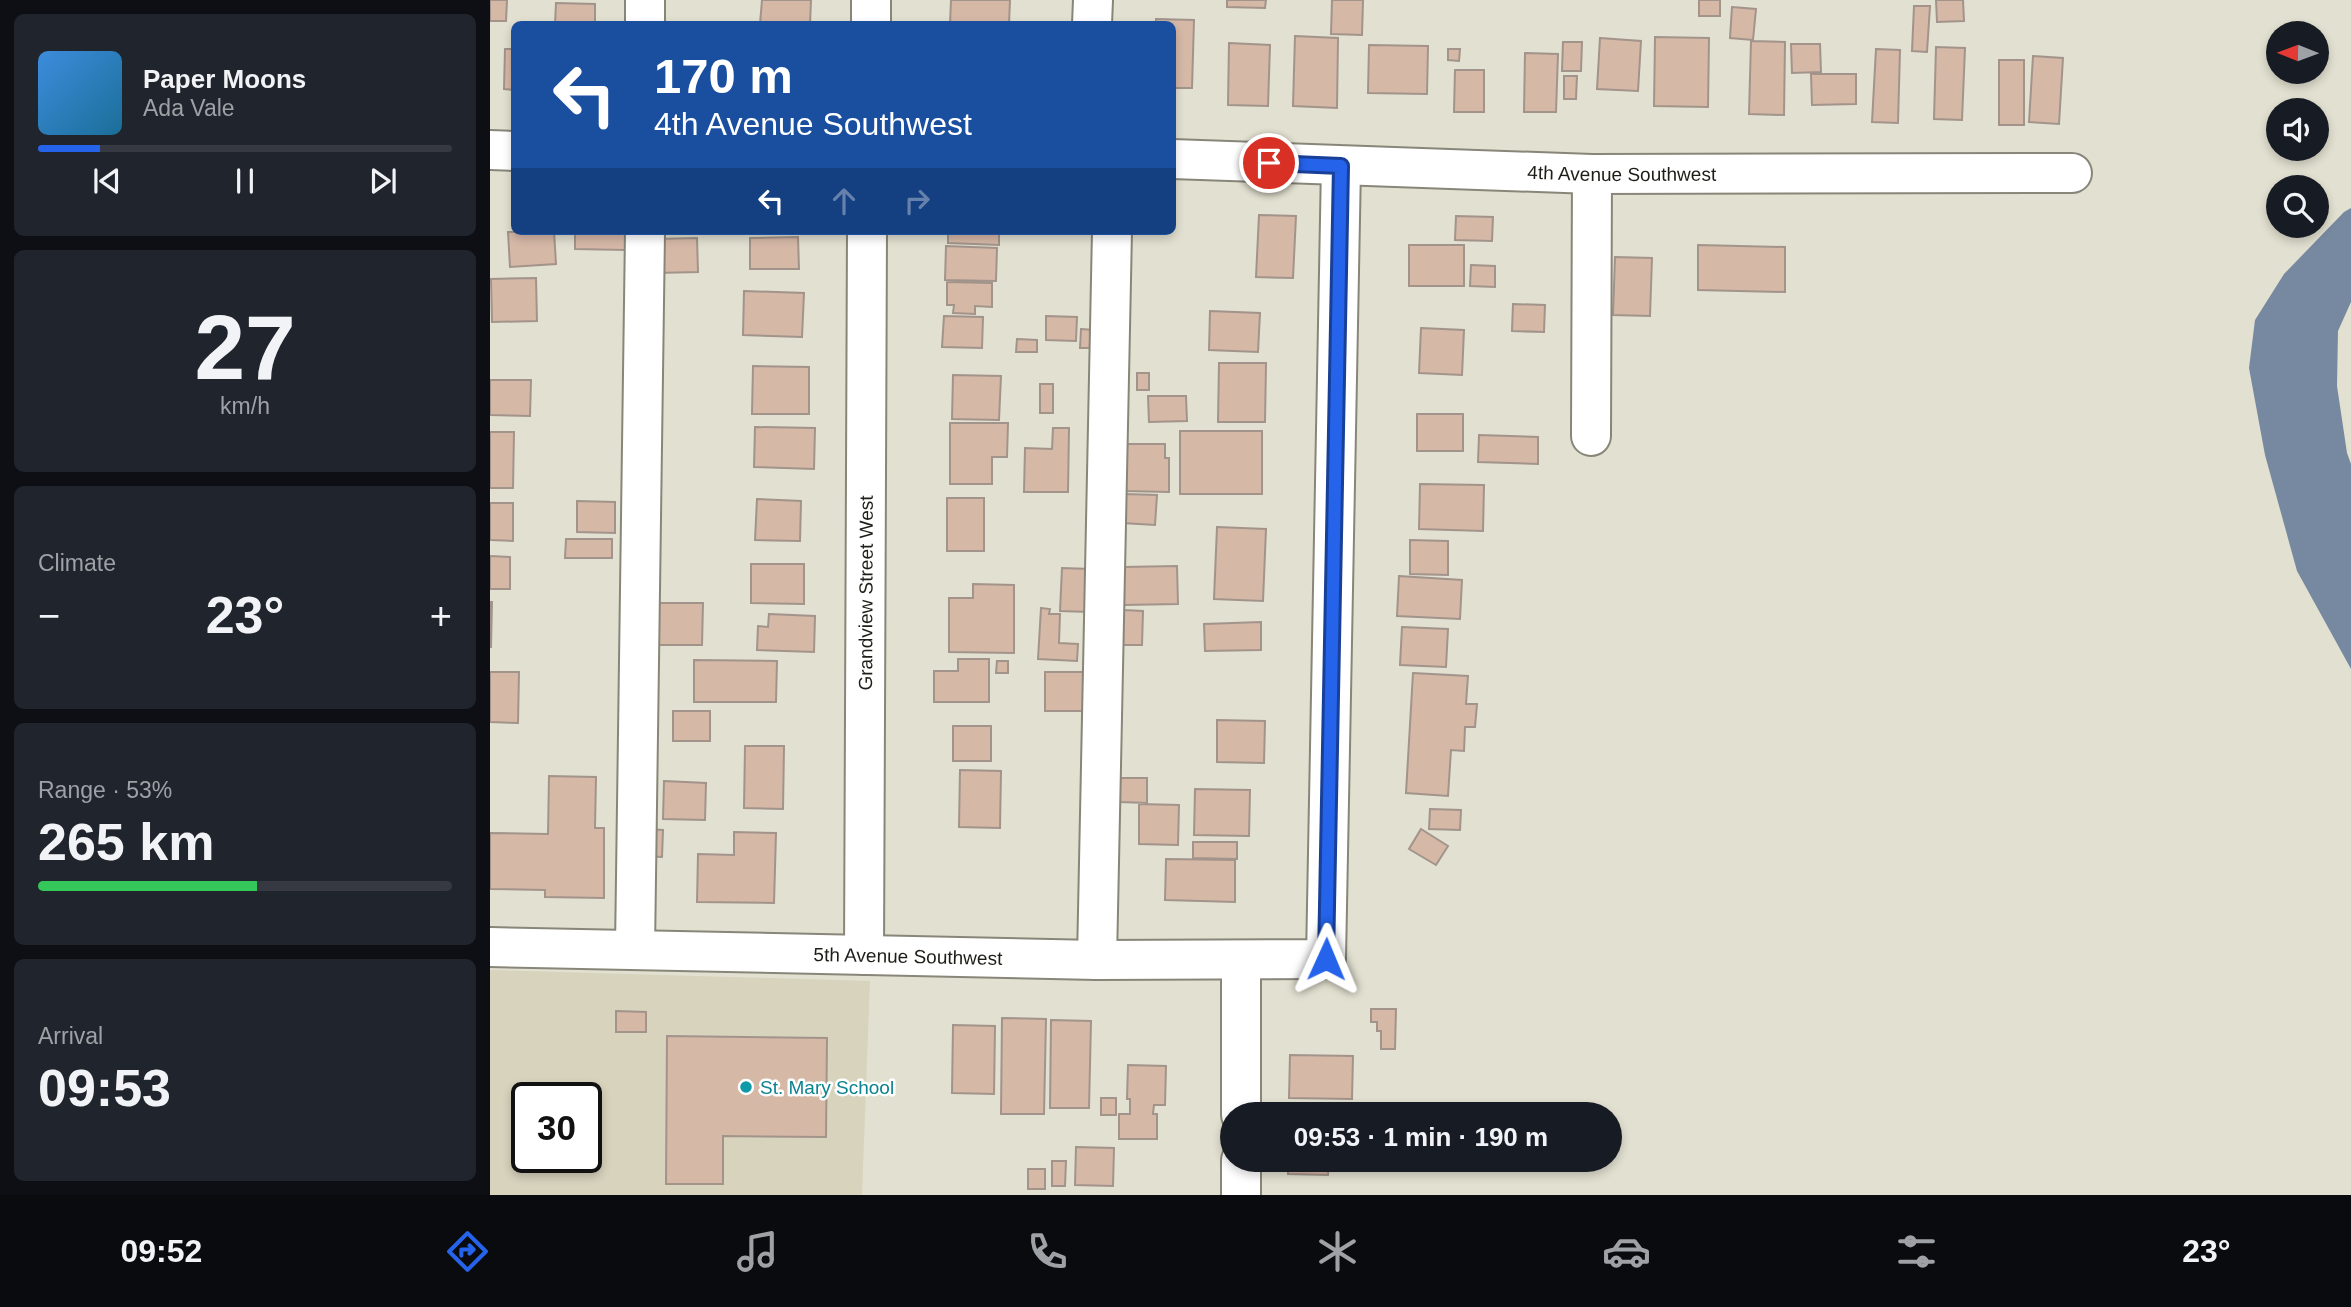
<!DOCTYPE html>
<meta charset="utf-8">
<style>
:root{--surface:#171b24;--page:#20242c;--text:#f1f3f6;--muted:#9ea1a6;--line:#363941;--accent:#2563eb}
body{margin:0;font-family:Arial,sans-serif;background:var(--page);color:var(--text);height:100vh;display:flex;flex-direction:column;font-size:26px;white-space:nowrap}
*{box-sizing:border-box;margin:0}
p{font-size:23px;color:var(--muted)}
.icon{flex:none;width:38px;height:38px;fill:none;stroke:currentColor;stroke-width:2;stroke-linecap:round;stroke-linejoin:round}
.map{position:relative;flex:1;overflow:hidden}
.sheet{display:flex;flex-direction:column;gap:14px;padding:14px;background:#0d0f14;width:490px}
.sheet>*{flex:none}
.banner{position:absolute;left:21px;top:21px;width:665px;height:214px;border-radius:10px;box-shadow:0 4px 10px #0003;background:#1a4fa0;color:#fff;overflow:hidden}
.needle{width:46px;rotate:271deg}
.controls{position:absolute;left:1776px;top:21px;display:grid;gap:14px}
.controls a{display:grid;place-items:center;width:63px;height:63px;border-radius:50%;background:var(--surface);box-shadow:0 4px 10px #0003;font-size:35px}
.speed{position:absolute;left:21px;top:1082px;display:flex;gap:14px;font-size:35px;font-weight:700;text-align:center}
.speed>*{display:grid;place-content:center;width:91px;height:91px;border-radius:50%;background:var(--surface);box-shadow:0 4px 10px #0003;line-height:1}
.speed .limit{border:4px solid #111;border-radius:10px;background:#fff;color:#111}
.pin{position:absolute;display:grid;place-items:center;width:60px;height:60px;color:#fff;margin:-30px;border:4px solid #fff;border-radius:50%;box-shadow:0 2px 7px #0007}
.me{position:absolute;width:77px;margin:-38px;rotate:1deg;stroke-linejoin:round;filter:drop-shadow(0 0 5px #0008)}
.turn{display:flex;align-items:center;gap:24px;height:147px;padding:0 28px;font-size:32px}
.turn .icon{width:91px;height:91px;stroke-width:2.5}
.turn b{display:block;font-size:49px;line-height:60px}
.lanes{display:flex;align-items:center;height:66px;padding:0 28px;background:#0003;justify-content:center;gap:35px;direction:ltr}
.lanes .off{opacity:.35}
.big{font-size:52px;font-weight:600;line-height:1.1}
.sheet .widget{flex:1;display:flex;flex-direction:column;justify-content:center;gap:10px;min-width:0;padding:0 24px;border-radius:10px;background:var(--page)}
.sheet .dial{align-items:center;gap:0}
.dial b{font-size:91px;line-height:1}
.song{display:flex;align-items:center;gap:21px}
.cover{width:84px;height:84px;border-radius:10px;background:linear-gradient(135deg,hsl(210 70% 55%),hsl(200 70% 35%))}
.played{height:7px;border-radius:4px;background:linear-gradient(90deg,var(--accent) 15%,var(--line) 15%)}
.keys{display:flex;justify-content:space-around;direction:ltr}
.heat{display:flex;justify-content:space-between;align-items:center;font-size:38px;direction:ltr}
.charge{height:10px;border-radius:5px;background:linear-gradient(90deg,#34c759 53%,var(--line) 0)}
.trip{position:absolute;left:730px;top:1102px;width:402px;height:70px;border-radius:35px;background:var(--surface);box-shadow:0 4px 10px #0003;font-weight:600;line-height:70px;text-align:center}
.menu{display:flex;height:112px;justify-content:space-around;align-items:center;background:#090b0e;color:var(--muted)}
.menu .icon{width:49px;height:49px}
.menu .active{color:var(--accent)}
.menu b{font-size:32px;color:var(--text)}
main{display:flex;flex:1;min-height:0}
.map>svg:first-child{display:block}
.built{fill:#d7d3bd;fill-rule:evenodd}
.water{fill:#7789a0}
.building{fill:#d6b8a7;stroke:#a2948b;stroke-width:2}
.lines{fill:none;stroke-linecap:round;stroke-linejoin:round}
.minor-casing{stroke:#888678;stroke-width:42}
.minor{stroke:#fff;stroke-width:38}
.route-casing{stroke:#184099;stroke-width:18}
.route{stroke:#2563eb;stroke-width:12}
.culture-dot{fill:#0f9aa8;stroke:#fff;stroke-width:2.5}
.labels{text-anchor:middle;dominant-baseline:central;stroke-width:5;stroke-linejoin:round;paint-order:stroke}
.street-label{font-size:19px;fill:#1e1e18;stroke:#fff}
.culture-label{font-size:19px;fill:#0d838f;stroke:#fff;text-anchor:start}
</style>
<main>
<section class="sheet">
<div class="widget">
<div class="song"><i class="cover"></i><div><b>Paper Moons</b><p>Ada Vale</p></div></div>
<div class="played"></div>
<div class="keys"><svg class="icon" aria-label="previous" viewBox="0 0 24 24"><path d="M18 5L8 12l10 7zM5 5v14"/></svg><svg class="icon" aria-label="pause" viewBox="0 0 24 24"><path d="M8 5v14M16 5v14"/></svg><svg class="icon" aria-label="next" viewBox="0 0 24 24"><path d="M6 5l10 7-10 7zM19 5v14"/></svg></div>
</div>
<div class="widget dial"><b>27</b><p>km/h</p></div>
<div class="widget"><p>Climate</p>
<div class="heat"><a>−</a><b class="big">23°</b><a>+</a></div>
</div>
<div class="widget"><p>Range · 53%</p><b class="big">265 km</b><div class="charge"></div></div>
<div class="widget"><p>Arrival</p><b class="big">09:53</b></div>
</section>
<div class="map">
<svg width="1861" height="1195" viewBox="0 0 1861 1195">
<rect width="100%" height="100%" fill="#e2e0d0"/>
<path class="built" d="M0,970L380,981L372,1195H0ZM37,1097H96V1157H37Z"/>
<path class="water" d="M1861,208V302L1848,331L1847,386L1857,453L1861,464V669L1807,571L1775,455L1759,368L1765,320L1794,274L1854,212Z"/>
<path class="building" d="M0,0H17L16,21H0Z
M272,0H321L320,24H270Z
M461,0H520L519,24H460Z
M737,0H776L775,8L737,7Z
M842,0H873L872,35L841,34Z
M1209,0H1230V16H1209Z
M1446,0H1473L1474,21L1447,22Z
M66,3L105,4V24H65Z
M1424,6H1440L1437,52L1422,51Z
M1242,7L1266,9L1263,40L1240,38Z
M666,19L704,20L702,88H682V24H666Z
M805,36L848,38L847,108L803,106Z
M1165,37L1219,38L1218,107L1164,106Z
M1110,38L1151,41L1148,91L1107,89Z
M1261,41L1295,42L1294,115L1259,114Z
M1073,42H1092L1091,71H1072Z
M739,43L780,45L778,106L738,105Z
M1301,44H1330L1331,72L1302,73Z
M879,45L938,46L937,94L878,93Z
M1446,47L1475,48L1472,120L1444,119Z
M15,49H24V90L14,89Z
M958,49H970L969,61L958,60Z
M1386,49L1410,50L1408,123L1382,122Z
M1035,53L1068,54L1066,112H1034Z
M1543,56L1573,58L1569,124L1539,122Z
M1509,60H1534V125H1509Z
M965,70H994V112H964Z
M1321,74H1366V104L1322,105Z
M1074,76H1087L1086,99H1074Z
M769,215L806,216L803,278L766,277Z
M966,216L1003,217L1002,241L965,240Z
M64,231L66,264L20,267L18,232Z
M85,231H137L136,250L85,249Z
M458,231H509V245L458,243Z
M308,237L309,269H260V238Z
M207,238L208,272L166,273L164,239Z
M919,245H974V286H919Z
M1208,245L1295,247V292L1208,290Z
M456,246L507,248L506,281L455,280Z
M1125,257L1162,258L1160,316L1123,315Z
M981,265L1005,266V287L980,286Z
M46,278L47,321L2,322L1,279Z
M457,282L502,283V307L485,306V314L463,313L464,305H457Z
M254,291L314,293L312,337L253,335Z
M1023,304L1055,305L1054,332L1022,331Z
M720,311L770,313L768,352L719,350Z
M454,316L493,317L492,348L452,347Z
M556,316L587,317L586,341L556,340Z
M931,328L974,330L972,375L929,373Z
M591,329L604,330L603,348H590Z
M527,339L547,340V352H526Z
M729,363H776L775,422H728Z
M263,366L319,367V414H262Z
M647,373H659V390H647Z
M463,375L511,376L509,420L462,419Z
M0,380H41L40,416L0,415Z
M550,384H563V413H550Z
M658,396H696L697,421L659,422Z
M927,414H973V451H927Z
M460,423H518L517,457H502V484H460Z
M265,427L325,428L324,469L264,467Z
M563,428H579L578,492H534L535,448L562,449Z
M690,431H772V494H690Z
M0,432H24L23,488H0Z
M989,435L1048,437V464L988,462Z
M635,444H675V458H679V492L635,491Z
M930,484L994,485L993,531L929,529Z
M634,494L667,495L665,525L632,523Z
M457,498H494V551H457Z
M267,499L311,501L310,541L265,540Z
M87,501L125,502V533L87,532Z
M0,503H23V541L0,540Z
M727,527L776,529L773,601L724,599Z
M76,539H122V558H75Z
M920,540L958,541V575L920,574Z
M0,556L20,557V589H0Z
M261,564H314V604L261,603Z
M687,566L688,604L633,605V567Z
M572,568L601,569L599,612L570,611Z
M909,576L972,580L970,619L907,616Z
M483,584L524,585V653L459,652V598H483Z
M0,602H2L1,647H0Z
M167,603H213L212,645H166Z
M551,608L560,609L559,614H570L569,643L588,644L587,661L548,659Z
M633,610L653,611L652,645H632Z
M279,614L325,616L324,652L267,650L268,626L278,627Z
M771,622V650L715,651L714,624Z
M912,627L958,629L956,667L910,665Z
M468,659H499V702H444V671H468Z
M204,660L287,661L286,702H204Z
M507,661H518V673H506Z
M0,672H29L28,723L0,722Z
M555,672H598L597,711H555Z
M923,673L978,676L976,704H987L985,727H975L974,751L961,750L958,796L916,793Z
M183,711H220V741H183Z
M727,720L775,721L774,763L727,762Z
M463,726H501V761H463Z
M255,746H294L293,809L254,808Z
M470,770L511,771L510,828L469,827Z
M59,776L106,777L105,828H114V898L55,897V890L0,889V833L58,834Z
M630,778H657V803L630,802Z
M174,781L216,783L215,820L173,819Z
M705,789L760,790L759,836L704,835Z
M649,804L689,805L688,845L649,844Z
M940,809L971,810L970,830L939,829Z
M154,829L173,830L172,857L153,856Z
M931,829L958,846L946,865L919,849Z
M244,832L286,833L284,903L207,902L208,854L244,855Z
M703,842H747V859L703,858Z
M676,859L745,860V902L675,900Z
M881,1009H906L905,1049H891V1031H887V1022H881Z
M126,1011L156,1012V1032H126Z
M512,1018L556,1019L554,1114H511Z
M561,1020L601,1021L599,1108H560Z
M463,1025L505,1026L504,1094L462,1093Z
M177,1036L337,1038L336,1137L233,1136V1184H176Z
M800,1055L863,1056L862,1099L799,1098Z
M638,1065L676,1066L675,1105H664L663,1114H667V1139H629V1114H640V1099H637Z
M611,1098H626V1115H611Z
M822,1107H851V1115H822Z
M586,1147L624,1148L623,1186L585,1185Z
M798,1160H839L838,1175L798,1174Z
M562,1161H576L575,1186H562Z
M538,1169H555V1189H538Z"/>
<g class="lines">
<defs>
<g id="minor">
<path d="M155,0V24"/>
<path d="M381,24V0"/>
<path d="M602,24L603,0"/>
<path d="M0,150L24,151"/>
<path id="s1" d="M682,159L1102,174L1582,173"/>
<path d="M1101,436L1102,174"/>
<path id="s2" d="M0,947L607,960L836,959L851,166"/>
<path d="M145,949L155,231"/>
<path id="s3" d="M374,955L377,231"/>
<path d="M607,960L622,231"/>
<path d="M751,1115V960"/>
<path d="M751,1195V1160"/>
</g>
</defs>
<use href="#minor" class="minor-casing"/>
<use href="#minor" class="minor"/>
</g>
<g class="lines">
<defs>
<path id="route" d="M779,163L851,166L836,959"/>
</defs>
<use href="#route" class="route-casing"/>
<use href="#route" class="route"/>
</g>
<circle class="culture-dot" cx="256" cy="1087" r="7"/>
<g class="labels">
<g class="street-label">
<text stroke="none"><textPath href="#s1" startOffset="450">4th Avenue Southwest</textPath></text>
<text stroke="none"><textPath href="#s3" startOffset="362">Grandview Street West</textPath></text>
<text stroke="none"><textPath href="#s2" startOffset="418">5th Avenue Southwest</textPath></text>
</g>
<g class="culture-label">
<text x="270" y="1087">St. Mary School</text>
</g>
</g>
</svg>
<div class="controls">
<a><svg class="needle" viewBox="-14 -14 28 28"><path d="M0-13l5 13h-10z" fill="#e53935"/><path d="M0 13l5-13h-10z" fill="#9ea1a6"/></svg></a>
<a><svg class="icon" aria-label="sound" viewBox="0 0 24 24"><path d="M4 9h4l5-4v14l-5-4H4zM17 9q2 3 0 6"/></svg></a>
<a><svg class="icon" aria-label="search" viewBox="0 0 24 24"><circle cx="10" cy="10" r="6"/><path d="M15 15l6 6"/></svg></a>
</div>
<div class="speed"><div class="limit">30</div></div>
<div class="pin" style="left:779px;top:163px;background:#d93025"><svg class="icon" aria-label="arrive" viewBox="0 0 24 24"><path d="M6 21V4h12l-3 4 3 4H6"/></svg></div>
<svg class="me" style="left:836px;top:959px" viewBox="-20 -20 40 40"><path d="M0-17L14 15 0 8-14 15z" fill="#2563eb" stroke="#fff" stroke-width="4"/></svg>
<div class="trip">09:53 · 1 min · 190 m</div>
<div class="banner">
<div class="turn"><svg class="icon" aria-label="left" viewBox="0 0 24 24"><path d="M17 20v-9H6M10 6l-5 5 5 5"/></svg><div><b>170 m</b>4th Avenue Southwest</div></div>
<div class="lanes"><svg class="icon" aria-label="left" viewBox="0 0 24 24"><path d="M17 20v-9H6M10 6l-5 5 5 5"/></svg><svg class="icon off" aria-label="ahead" viewBox="0 0 24 24"><path d="M12 20V5M6 11l6-6 6 6"/></svg><svg class="icon off" aria-label="right" viewBox="0 0 24 24"><path d="M7 20v-9h11M14 6l5 5-5 5"/></svg></div>
</div>
</div>
</main>
<nav class="menu">
<b>09:52</b>
<svg class="icon active" aria-label="directions" viewBox="0 0 24 24"><path d="M12 3l9 9-9 9-9-9zM9 14v-3h6M13 9l2 2-2 2"/></svg>
<svg class="icon" aria-label="music" viewBox="0 0 24 24"><path d="M9 18V5l10-2v13"/><circle cx="6" cy="18" r="3"/><circle cx="16" cy="16" r="3"/></svg>
<svg class="icon" aria-label="phone" viewBox="0 0 24 24"><path d="M5 4h4l2 5-3 2q2 4 5 5l2-3 5 2v4C11 20 4 13 5 4z"/></svg>
<svg class="icon" aria-label="climate" viewBox="0 0 24 24"><path d="M12 3v18M4 7l16 10M4 17L20 7"/></svg>
<svg class="icon" aria-label="car" viewBox="0 0 24 24"><path d="M5 17H2v-5l4-1 3-4h7l3 4 3 1v5h-3M9 17h6M6 11h13"/><circle cx="7" cy="17" r="2"/><circle cx="17" cy="17" r="2"/></svg>
<svg class="icon" aria-label="filters" viewBox="0 0 24 24"><path d="M4 7h16M4 17h16"/><circle cx="9" cy="7" r="2"/><circle cx="15" cy="17" r="2"/></svg>
<b>23°</b>
</nav>
